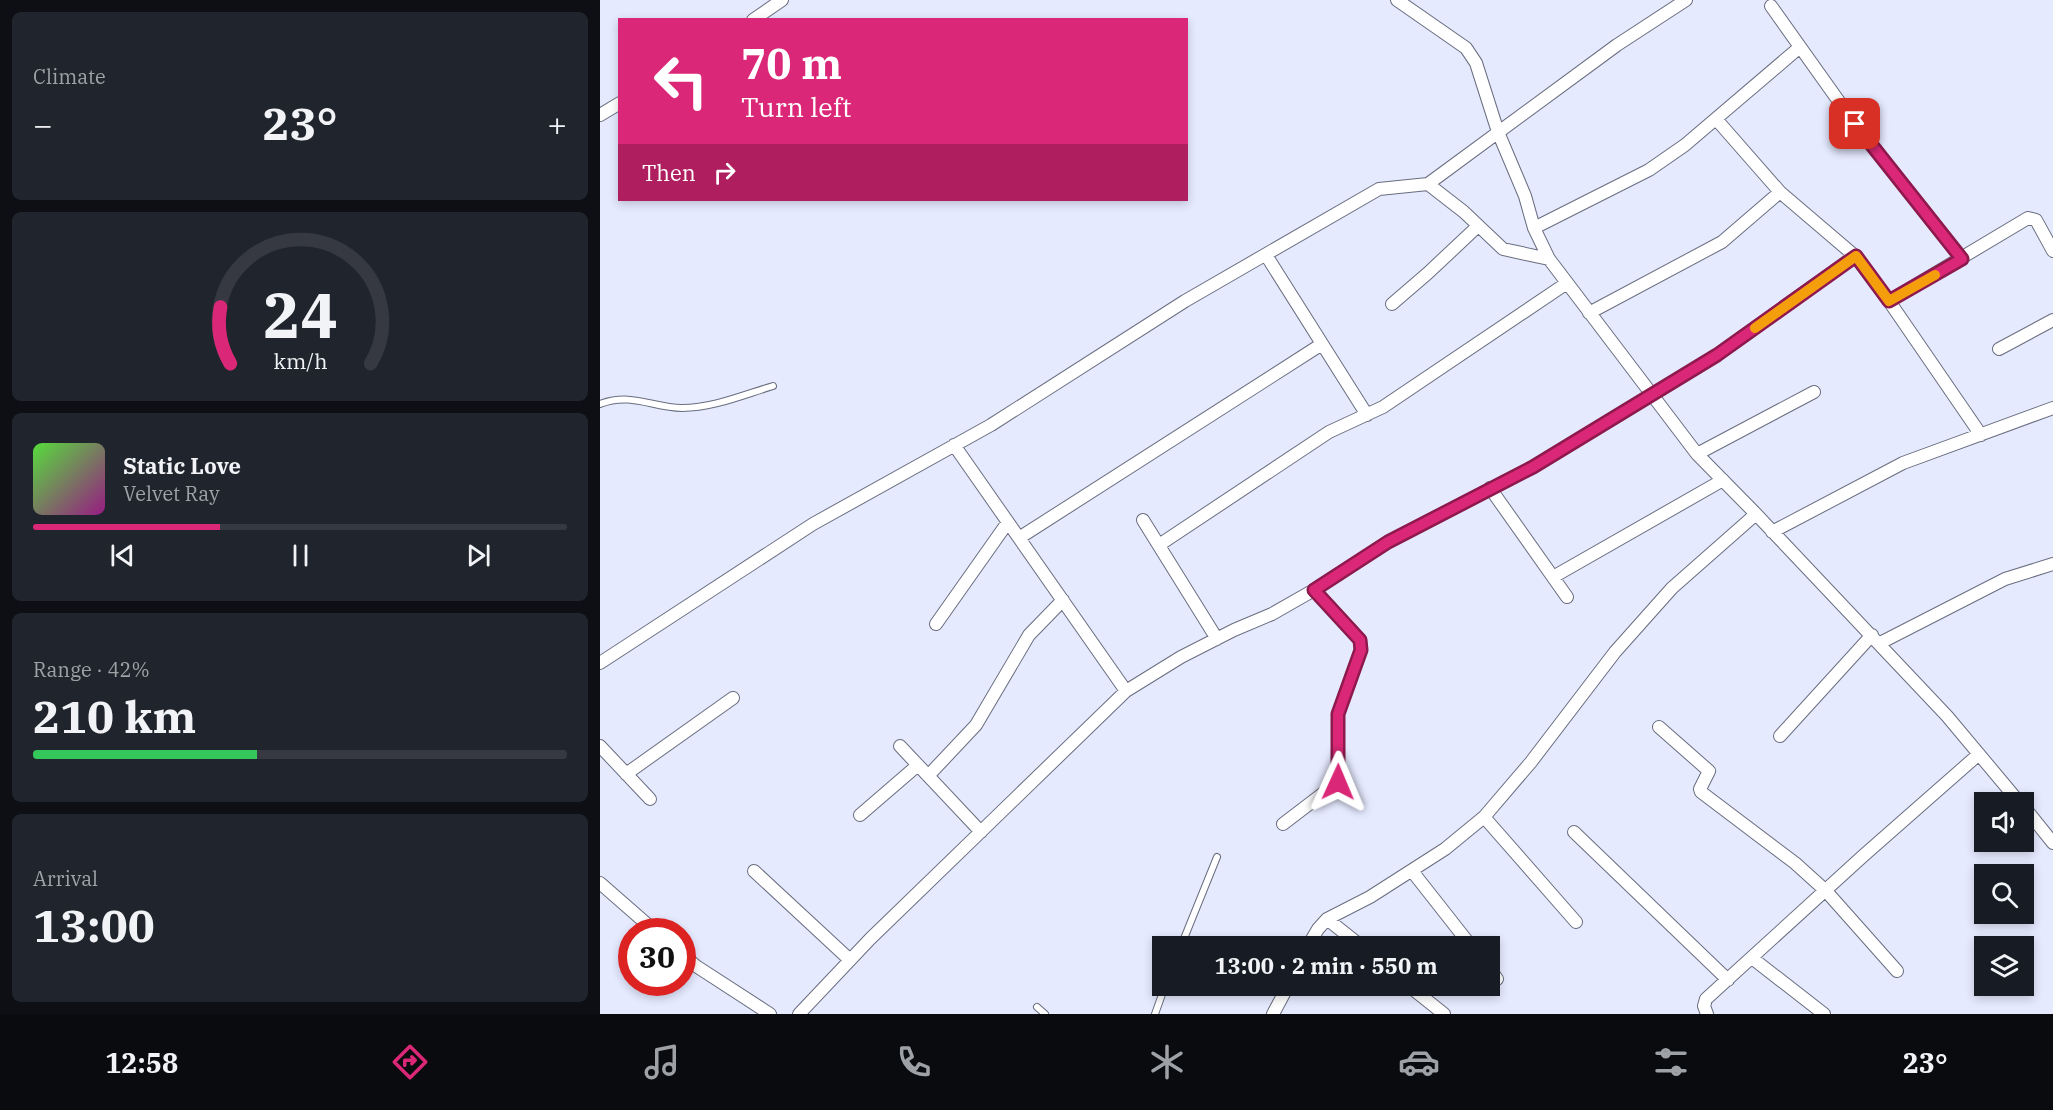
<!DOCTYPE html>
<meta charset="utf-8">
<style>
:root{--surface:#171b24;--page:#20242c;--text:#f1f3f6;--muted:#9ea1a6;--line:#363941;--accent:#db2777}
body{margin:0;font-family:"IBM Plex Serif",serif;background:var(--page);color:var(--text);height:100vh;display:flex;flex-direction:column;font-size:22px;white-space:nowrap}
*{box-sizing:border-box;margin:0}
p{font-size:20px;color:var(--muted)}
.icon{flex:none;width:33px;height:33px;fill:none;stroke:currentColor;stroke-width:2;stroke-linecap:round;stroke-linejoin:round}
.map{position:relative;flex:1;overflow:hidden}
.panel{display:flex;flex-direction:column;gap:12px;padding:12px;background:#0d0f14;width:600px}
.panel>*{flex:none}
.hud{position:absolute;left:18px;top:18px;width:570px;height:183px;border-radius:0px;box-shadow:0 3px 9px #0003;background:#db2777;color:#fff;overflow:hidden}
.tools{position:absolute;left:1374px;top:792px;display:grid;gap:12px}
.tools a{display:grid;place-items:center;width:60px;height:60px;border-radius:0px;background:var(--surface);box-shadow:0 3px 9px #0003;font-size:30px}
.speed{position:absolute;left:18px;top:918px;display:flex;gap:12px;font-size:30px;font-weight:700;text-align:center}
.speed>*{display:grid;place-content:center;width:78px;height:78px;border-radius:50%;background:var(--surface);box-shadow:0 3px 9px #0003;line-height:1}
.speed .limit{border:9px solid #d22;background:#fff;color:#111}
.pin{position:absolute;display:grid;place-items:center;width:51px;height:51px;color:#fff;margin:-26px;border-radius:12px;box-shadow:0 3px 9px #0006}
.me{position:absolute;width:66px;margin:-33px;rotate:1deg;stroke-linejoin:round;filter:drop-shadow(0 0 4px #0008)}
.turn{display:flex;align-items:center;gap:21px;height:126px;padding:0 24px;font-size:27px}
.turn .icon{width:78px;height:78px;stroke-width:2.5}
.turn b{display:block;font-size:42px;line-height:51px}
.then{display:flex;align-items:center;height:57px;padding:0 24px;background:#0003;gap:12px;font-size:22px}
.big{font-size:45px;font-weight:800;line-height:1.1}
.panel .widget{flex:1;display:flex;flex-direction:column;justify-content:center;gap:9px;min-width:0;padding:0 21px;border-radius:9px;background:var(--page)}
.panel .dial{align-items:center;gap:0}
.dial svg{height:156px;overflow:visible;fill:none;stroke:var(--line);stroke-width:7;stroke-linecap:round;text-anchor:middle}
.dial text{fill:var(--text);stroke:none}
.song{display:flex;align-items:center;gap:18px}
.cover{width:72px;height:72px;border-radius:9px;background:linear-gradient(135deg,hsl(110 70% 55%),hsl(310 70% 35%))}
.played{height:6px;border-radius:3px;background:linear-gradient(90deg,var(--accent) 35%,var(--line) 35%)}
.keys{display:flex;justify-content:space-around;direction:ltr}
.heat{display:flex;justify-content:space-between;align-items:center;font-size:33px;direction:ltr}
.charge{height:9px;border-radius:4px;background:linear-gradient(90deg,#34c759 42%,var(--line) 0)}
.trip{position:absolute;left:552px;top:936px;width:348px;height:60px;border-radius:0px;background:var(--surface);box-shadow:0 3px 9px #0003;font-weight:800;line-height:60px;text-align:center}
.menu{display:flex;height:96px;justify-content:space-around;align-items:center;background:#090b0e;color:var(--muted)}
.menu .icon{width:42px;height:42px}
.menu .selected{color:var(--accent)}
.menu b{font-size:27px;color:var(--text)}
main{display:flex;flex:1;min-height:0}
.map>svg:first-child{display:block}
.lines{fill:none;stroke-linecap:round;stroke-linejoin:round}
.service-casing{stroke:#696d7f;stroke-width:8}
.minor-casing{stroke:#696d7f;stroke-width:14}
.service{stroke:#fff;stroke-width:6}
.minor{stroke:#fff;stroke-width:12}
.route-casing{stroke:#8e194d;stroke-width:15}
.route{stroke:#db2777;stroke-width:10}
.slow{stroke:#f59e0b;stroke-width:10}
</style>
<main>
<section class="panel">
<div class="widget"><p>Climate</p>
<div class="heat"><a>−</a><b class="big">23°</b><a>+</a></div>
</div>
<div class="widget dial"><svg viewBox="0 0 100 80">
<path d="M14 69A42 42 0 1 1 86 69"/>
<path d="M14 69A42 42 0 0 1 9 40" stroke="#db2777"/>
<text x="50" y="56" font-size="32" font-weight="700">24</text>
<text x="50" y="72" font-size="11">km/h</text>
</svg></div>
<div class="widget">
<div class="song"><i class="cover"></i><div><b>Static Love</b><p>Velvet Ray</p></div></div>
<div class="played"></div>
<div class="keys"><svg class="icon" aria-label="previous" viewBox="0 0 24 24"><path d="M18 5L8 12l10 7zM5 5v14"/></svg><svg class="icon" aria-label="pause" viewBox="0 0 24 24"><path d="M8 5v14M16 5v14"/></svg><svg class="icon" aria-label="next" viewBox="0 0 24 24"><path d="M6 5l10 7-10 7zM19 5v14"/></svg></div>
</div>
<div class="widget"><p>Range · 42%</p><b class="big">210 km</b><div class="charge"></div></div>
<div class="widget"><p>Arrival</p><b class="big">13:00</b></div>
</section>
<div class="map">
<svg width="1453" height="1014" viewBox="0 0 1453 1014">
<rect width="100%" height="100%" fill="#e5eaff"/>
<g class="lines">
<defs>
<path id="service" d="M0,404C32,392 53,408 82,408C113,408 143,395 173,386
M581,946L617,857
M437,1007L445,1014
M555,1014L565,986"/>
<path id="minor" d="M797,0L866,48L876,63L898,132L925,196L934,228L949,259L1097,454L1156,514L1347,716L1419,802
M1171,6L1255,124L1362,259
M153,20L182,0
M0,115L20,103
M1116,119L1180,192L1255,256L1289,301L1381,435
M828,184L864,212L903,249L949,259
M934,228L1049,170L1085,145L1200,47
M666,255L767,415
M1289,301L1428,218L1436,220L1453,251
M792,304L828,273L878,226
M989,313L1122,242L1180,192
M1399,349L1453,320
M354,445L526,691
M1097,454L1214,392
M890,488L967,597
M543,520L617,639
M1172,532L1303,463L1453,408
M419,538L722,344
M559,545L729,432L783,407L967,283
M953,577L1123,480
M336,624L408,522
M1280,643L1405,579L1453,564
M0,663L213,524L391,425L585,301L779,189L828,184L1017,45L1086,0
M1059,727L1109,771L1100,789L1101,792L1195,863L1226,891L1297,971
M1180,736L1272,635
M0,746L50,799
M300,746L381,832
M26,774L133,698
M328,776L376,725L429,635L463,600
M1424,807L1453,843
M260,815L318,765
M884,817L976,922
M683,824L738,782V714L761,650L760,640L714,590
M974,832L1128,980
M154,871L250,960
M812,871L871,946
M0,883L56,932
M727,919L761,946
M708,946L718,929L727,919L770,897L845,849L884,817L931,762L1015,652L1072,588L1156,514
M82,954L96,966L170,1014
M1152,958L1224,1014
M890,969L897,979
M809,986L844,1014
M199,1014L270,939L526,691L581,657L634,630L672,614L714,590L788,542L933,467L1117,355L1255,256
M673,1014L688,986
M1107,1014L1104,1006L1106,999L1263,856L1379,754"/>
</defs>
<use href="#service" class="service-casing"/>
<use href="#minor" class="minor-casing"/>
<use href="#service" class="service"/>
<use href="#minor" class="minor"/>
</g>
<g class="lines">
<defs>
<path id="route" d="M738,782V714L761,650L760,640L714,590L788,542L933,467L1117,355L1256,256L1289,301L1362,259L1255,124"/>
</defs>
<use href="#route" class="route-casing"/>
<use href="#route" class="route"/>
<path class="slow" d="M1155,328L1256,256L1289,301L1335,275"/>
</g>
</svg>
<div class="tools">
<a><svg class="icon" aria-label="sound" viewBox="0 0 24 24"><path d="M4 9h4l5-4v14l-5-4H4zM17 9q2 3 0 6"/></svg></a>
<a><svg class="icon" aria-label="search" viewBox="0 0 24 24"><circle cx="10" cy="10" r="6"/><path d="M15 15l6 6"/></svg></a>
<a><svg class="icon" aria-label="layers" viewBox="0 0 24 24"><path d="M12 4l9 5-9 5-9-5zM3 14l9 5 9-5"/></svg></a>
</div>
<div class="speed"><div class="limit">30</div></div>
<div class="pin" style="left:1255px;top:124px;background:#d93025"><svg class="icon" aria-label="arrive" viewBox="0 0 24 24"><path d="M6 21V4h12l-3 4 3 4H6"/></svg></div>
<svg class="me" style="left:738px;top:782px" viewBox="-20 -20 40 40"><path d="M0-17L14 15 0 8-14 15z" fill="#db2777" stroke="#fff" stroke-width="4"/></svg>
<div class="trip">13:00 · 2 min · 550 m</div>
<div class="hud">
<div class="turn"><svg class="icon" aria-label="left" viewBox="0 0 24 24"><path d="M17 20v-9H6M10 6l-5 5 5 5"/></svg><div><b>70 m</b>Turn left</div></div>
<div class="then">Then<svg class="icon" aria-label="right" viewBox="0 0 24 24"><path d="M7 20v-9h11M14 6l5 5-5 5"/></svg></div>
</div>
</div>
</main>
<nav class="menu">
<b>12:58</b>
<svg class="icon selected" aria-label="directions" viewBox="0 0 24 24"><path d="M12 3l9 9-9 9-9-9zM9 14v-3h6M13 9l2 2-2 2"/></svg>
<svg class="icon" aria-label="music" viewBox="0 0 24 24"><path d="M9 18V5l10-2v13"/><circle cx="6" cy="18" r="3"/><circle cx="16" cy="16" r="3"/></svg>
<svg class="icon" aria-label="phone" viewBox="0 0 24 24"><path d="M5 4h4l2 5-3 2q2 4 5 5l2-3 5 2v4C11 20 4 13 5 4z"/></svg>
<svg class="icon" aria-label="climate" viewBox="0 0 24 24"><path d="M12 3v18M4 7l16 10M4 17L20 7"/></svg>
<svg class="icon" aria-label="car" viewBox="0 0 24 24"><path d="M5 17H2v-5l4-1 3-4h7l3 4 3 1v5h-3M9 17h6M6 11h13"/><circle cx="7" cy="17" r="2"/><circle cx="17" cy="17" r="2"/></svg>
<svg class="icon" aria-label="filters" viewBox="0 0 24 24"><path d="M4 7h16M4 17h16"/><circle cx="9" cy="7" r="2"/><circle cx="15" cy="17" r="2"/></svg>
<b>23°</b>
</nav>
